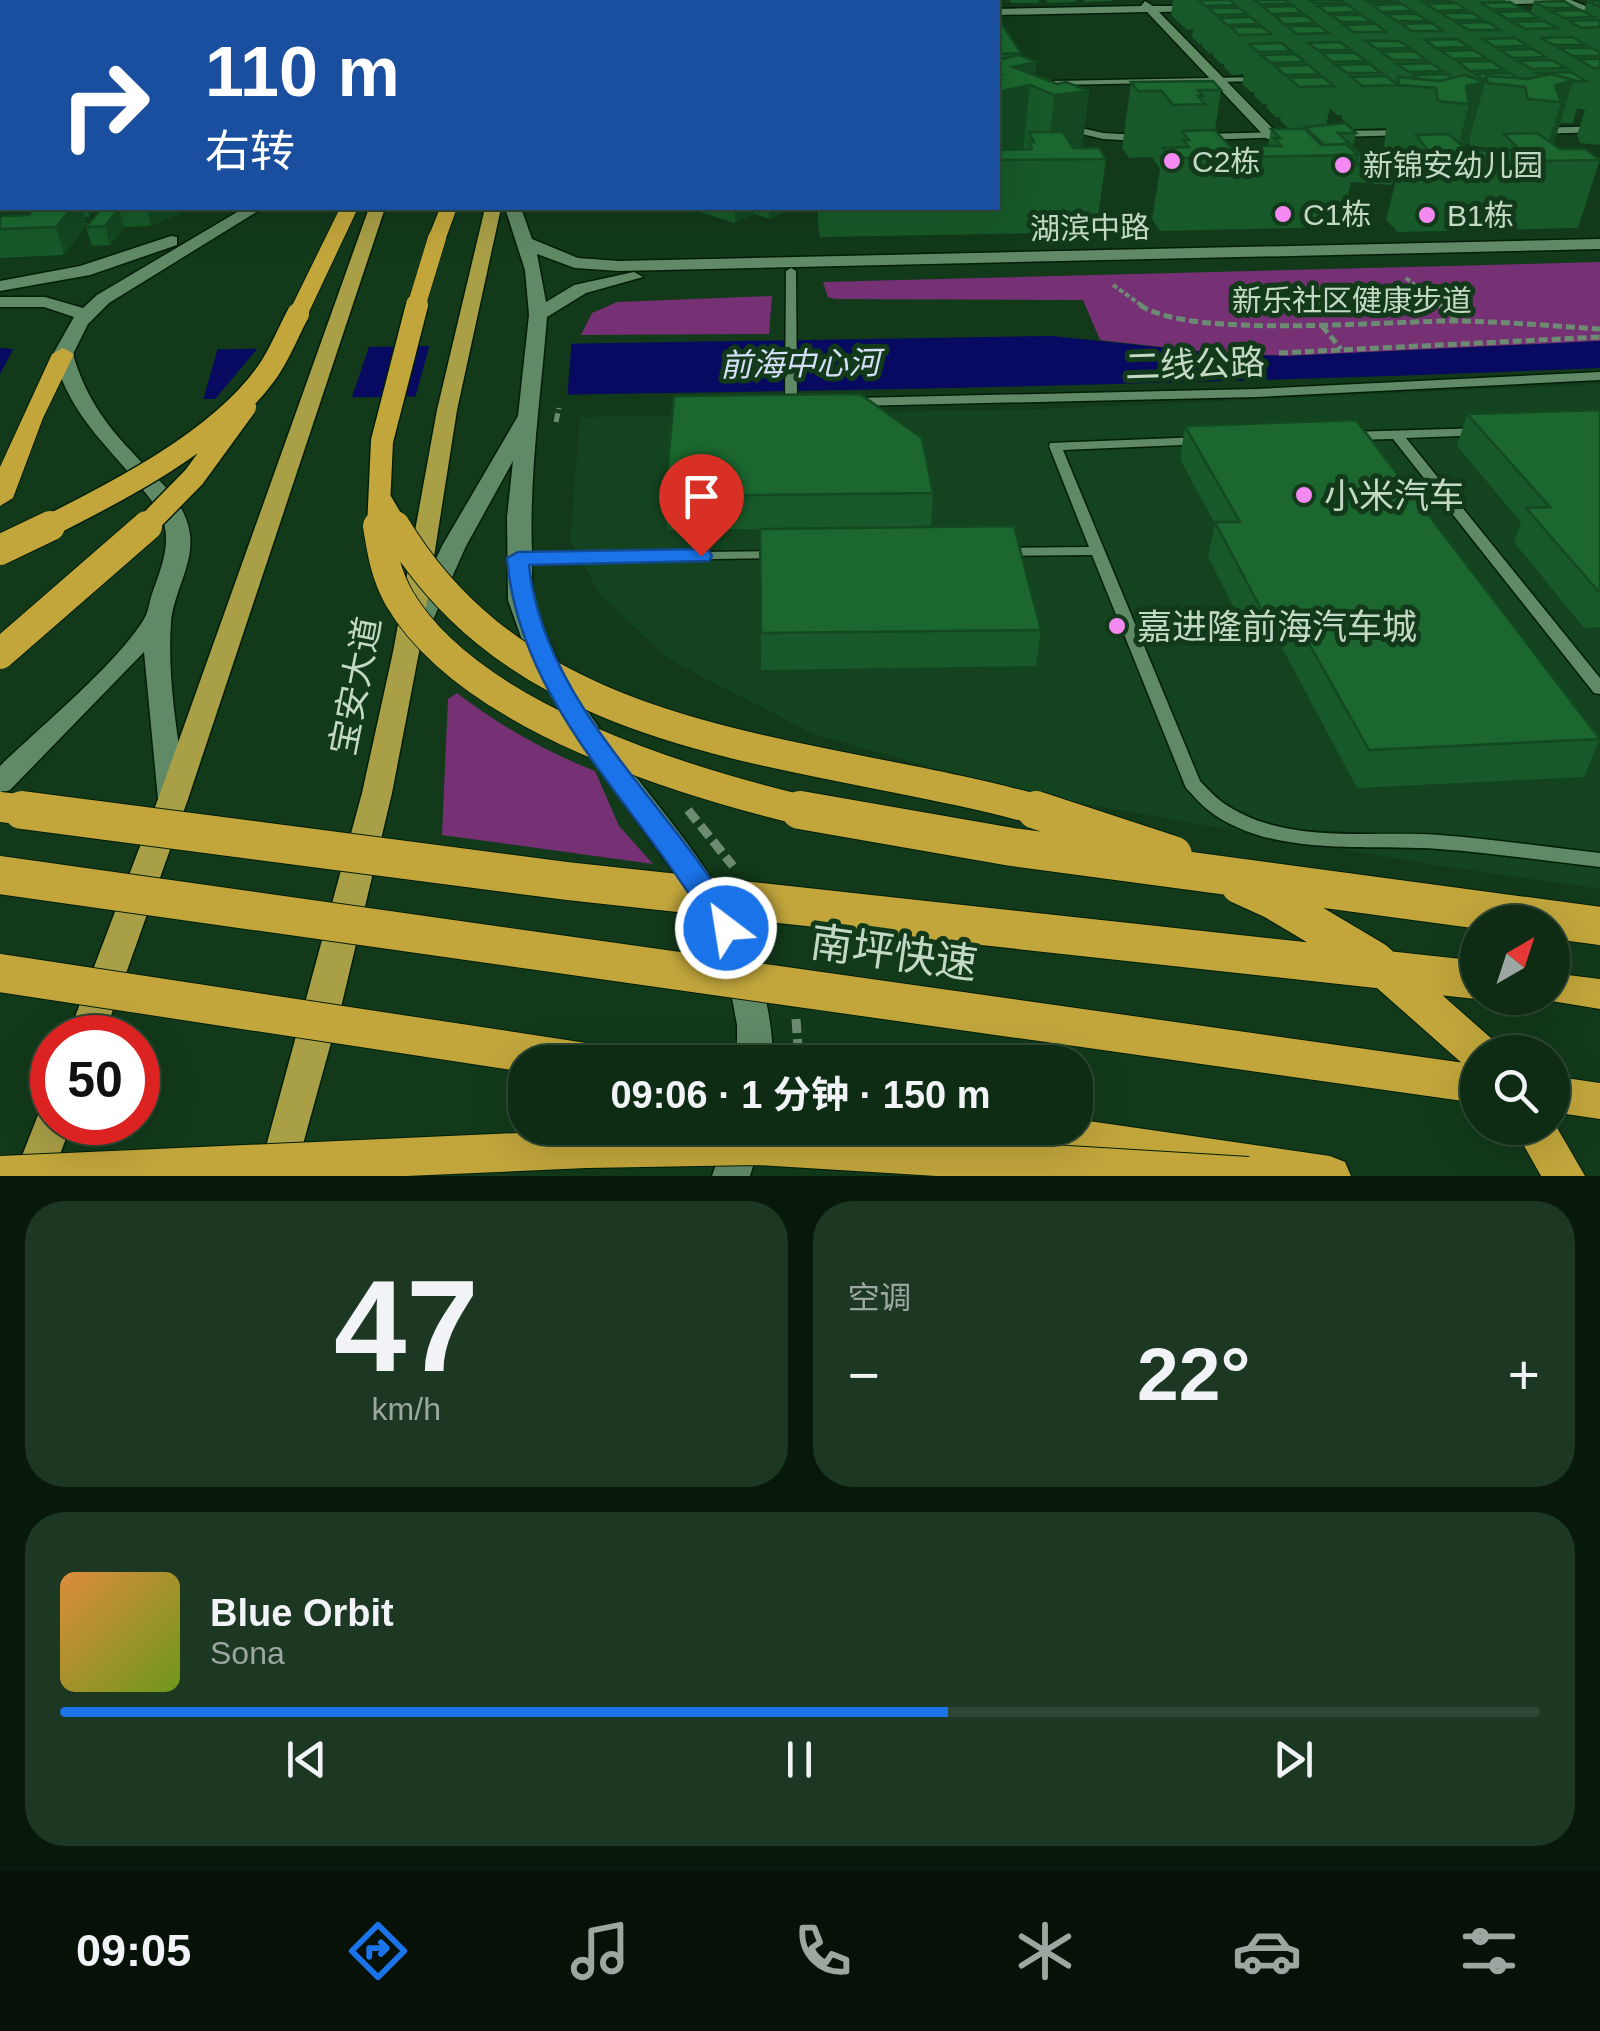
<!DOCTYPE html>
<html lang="zh">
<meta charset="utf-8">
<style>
:root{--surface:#0e2b14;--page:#1c3722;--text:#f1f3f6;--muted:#9ba7a0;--line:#2e4734;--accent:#1a73e8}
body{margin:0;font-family:Helvetica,"Noto Sans SC",sans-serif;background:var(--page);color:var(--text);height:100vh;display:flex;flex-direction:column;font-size:38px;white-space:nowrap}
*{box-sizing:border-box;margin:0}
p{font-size:32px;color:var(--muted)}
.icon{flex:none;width:55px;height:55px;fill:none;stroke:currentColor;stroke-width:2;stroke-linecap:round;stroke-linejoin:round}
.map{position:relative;height:1176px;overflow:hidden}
.side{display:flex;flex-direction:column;gap:25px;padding:25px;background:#08180b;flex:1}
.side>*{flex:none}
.banner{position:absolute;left:0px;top:0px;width:1000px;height:210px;box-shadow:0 10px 40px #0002,0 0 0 2px var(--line);background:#1a4fa0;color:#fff;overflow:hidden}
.needle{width:65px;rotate:39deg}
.buttons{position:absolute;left:1460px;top:905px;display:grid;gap:20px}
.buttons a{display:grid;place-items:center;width:110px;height:110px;border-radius:50%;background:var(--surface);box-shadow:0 10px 40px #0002,0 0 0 2px var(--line);font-size:50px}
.speed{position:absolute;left:30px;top:1015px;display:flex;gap:20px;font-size:50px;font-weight:700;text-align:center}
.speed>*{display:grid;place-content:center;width:130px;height:130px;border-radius:50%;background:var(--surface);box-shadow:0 10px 40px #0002,0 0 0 2px var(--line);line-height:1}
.speed .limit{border:15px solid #d22;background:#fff;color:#111}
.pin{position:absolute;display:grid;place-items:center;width:85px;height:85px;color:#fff;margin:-102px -42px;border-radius:50% 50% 50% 0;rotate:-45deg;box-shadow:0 0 10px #0007}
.pin .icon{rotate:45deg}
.me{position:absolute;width:110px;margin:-55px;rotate:329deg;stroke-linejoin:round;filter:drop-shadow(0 0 8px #0008)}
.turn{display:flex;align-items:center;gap:35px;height:210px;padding:0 40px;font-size:45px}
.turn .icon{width:130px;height:130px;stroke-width:2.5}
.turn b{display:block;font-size:70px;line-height:85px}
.big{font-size:75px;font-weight:700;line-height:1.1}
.side .widget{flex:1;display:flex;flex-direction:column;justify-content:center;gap:15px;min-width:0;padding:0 35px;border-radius:40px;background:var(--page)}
.side .dial{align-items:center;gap:0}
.dial b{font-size:130px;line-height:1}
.song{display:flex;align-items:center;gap:30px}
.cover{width:120px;height:120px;border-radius:15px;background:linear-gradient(135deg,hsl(30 70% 55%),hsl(80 70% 35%))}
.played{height:10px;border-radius:5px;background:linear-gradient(90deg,var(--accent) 60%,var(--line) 60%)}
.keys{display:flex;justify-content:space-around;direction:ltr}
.heat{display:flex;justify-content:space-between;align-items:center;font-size:55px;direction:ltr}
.side .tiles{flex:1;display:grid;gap:25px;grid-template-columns:1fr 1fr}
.widget:last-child{grid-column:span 2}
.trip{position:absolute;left:508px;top:1045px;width:585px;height:100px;border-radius:40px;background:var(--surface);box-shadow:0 10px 40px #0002,0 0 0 2px var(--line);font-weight:700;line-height:100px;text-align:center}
.tab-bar{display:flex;height:160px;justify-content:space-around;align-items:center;background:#061108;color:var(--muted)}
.tab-bar .icon{width:70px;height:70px}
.tab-bar .selected{color:var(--accent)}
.tab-bar b{font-size:45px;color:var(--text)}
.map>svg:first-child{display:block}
.built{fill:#14431f}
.green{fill:#753174}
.water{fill:#080960}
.pier{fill:#12391a}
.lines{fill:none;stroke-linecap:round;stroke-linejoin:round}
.service-casing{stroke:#021e08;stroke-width:3}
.minor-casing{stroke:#021e08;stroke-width:3}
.tertiary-casing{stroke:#021e08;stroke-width:28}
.secondary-casing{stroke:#021e08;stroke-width:3}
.primary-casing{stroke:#021e08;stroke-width:3}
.trunk-casing{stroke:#021e08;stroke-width:2}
.path-far2{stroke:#6c8b72;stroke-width:4;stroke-dasharray:5 2.5;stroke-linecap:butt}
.path-far1{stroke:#6c8b72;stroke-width:5;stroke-dasharray:9 4;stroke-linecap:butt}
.path{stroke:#6c8b72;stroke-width:9;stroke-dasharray:14 6;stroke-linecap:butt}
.service{fill:#608966;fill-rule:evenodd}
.minor{fill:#608966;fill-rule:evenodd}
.tertiary{stroke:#608966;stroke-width:25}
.secondary{fill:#608966;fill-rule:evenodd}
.primary{fill:#a99f47;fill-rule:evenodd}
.trunk{fill:#c2a63c;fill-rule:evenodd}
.trunk-bridge-far3-casing{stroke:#021e08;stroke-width:19;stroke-linecap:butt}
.trunk-bridge-far2-casing{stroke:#021e08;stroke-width:25;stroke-linecap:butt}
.trunk-bridge-far1-casing{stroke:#021e08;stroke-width:32;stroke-linecap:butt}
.trunk-bridge-casing{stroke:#021e08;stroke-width:40;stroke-linecap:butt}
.trunk-bridge-far3{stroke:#c2a63c;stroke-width:18}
.trunk-bridge-far2{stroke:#c2a63c;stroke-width:22}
.trunk-bridge-far1{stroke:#c2a63c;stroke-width:30}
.trunk-bridge{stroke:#c2a63c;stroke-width:38}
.wall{fill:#175928;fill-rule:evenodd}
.shaded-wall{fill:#134821}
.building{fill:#1b672f;stroke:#134821;stroke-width:2.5}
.route{fill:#1a73e8;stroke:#114b97;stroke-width:2.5}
.poi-dot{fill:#f489f1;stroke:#12391a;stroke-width:4}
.labels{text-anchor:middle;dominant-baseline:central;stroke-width:10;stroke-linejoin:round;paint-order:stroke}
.far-poi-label{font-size:30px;fill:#c3d9c6;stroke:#12391a;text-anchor:start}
.far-street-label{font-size:30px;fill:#c3d9c6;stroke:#12391a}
.far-water-label{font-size:32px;font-style:italic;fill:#d4def6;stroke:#12391a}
.street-label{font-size:35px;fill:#c3d9c6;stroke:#12391a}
.poi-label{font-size:35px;fill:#c3d9c6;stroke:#12391a;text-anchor:start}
.near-street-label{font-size:42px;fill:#c3d9c6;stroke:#12391a}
</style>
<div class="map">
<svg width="1600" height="1176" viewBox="0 0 1600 1176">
<rect width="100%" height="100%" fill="#12391a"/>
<path class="built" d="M1600,384V889L1440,866L1026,794L813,734L668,659L599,593L570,539L580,417L1041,409Z"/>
<path class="green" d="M1600,262V341L1287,356L1215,353L1100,340L1083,300L835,299L828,297L823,282Z
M772,296L769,334L581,335L592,313L617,302Z
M457,693C500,726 544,751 595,771L619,826L653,864L442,835L448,699Z"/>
<path class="water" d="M1052,336L1215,353L1287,356L1600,341V368C1067,390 534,396 0,401V348L51,352Z"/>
<path class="pier" d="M572,337L567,401L414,402L431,340Z
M371,341L350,403L211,404L262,343Z
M16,344L52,347L219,344L202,404L0,406V374Z"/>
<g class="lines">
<defs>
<path id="service" d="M701,0H707V2H701Z
M907,0H913L914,2H908Z
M922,0H928L929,2H923Z
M1261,77L1265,79L1264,81L1054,85L1050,83L1054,81Z
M0,113H2V118H0Z
M1064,124L1103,133L1140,135L1144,138L1140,141L1103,139L1061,129L1060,127Z
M1600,126V132L1538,134L1534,131L1538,128Z
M1405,130L1408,131V135L1338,137L1334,134L1338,131Z
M1280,132L1284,135L1283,137L1203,140L1199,137L1203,134Z
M2,196V202L0,203V197Z
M791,268L796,271L797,399L806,400L808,403C803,409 790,409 785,403L786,271Z
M1600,372V380L1256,397L855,406L849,402L855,398L1256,389Z
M1481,428L1486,429V435L1406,438L1600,678V694L1594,693L1393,439L1349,440L1343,436L1349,432Z
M1201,437L1206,438L1207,441L1206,444L1063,450L1200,781C1207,788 1214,796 1222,802C1283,846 1370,830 1439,835C1493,839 1547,847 1600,853V867C1547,861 1493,853 1439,849C1367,844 1269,858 1208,810C1200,804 1193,795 1186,788L1092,555L1002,556L995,552L1002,548L1089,547L1049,446L1050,443Z
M779,551L786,555L784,558L518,562L511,558L518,554Z"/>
<path id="minor" d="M1468,0H1568L1562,3L1472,5Z
M1145,1L1153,6H1206L1202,11L1159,12L1277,133V139H1267L1147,12L998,15V9L1141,6Z
M0,54H2V62H0Z"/>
<path id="tertiary" d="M420,2L429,0"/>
<path id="secondary" d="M562,0H574V2H563Z
M1555,0H1571L1600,12V19Z
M244,208H263L109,303L88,324L73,354C84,393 104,423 132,452C151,474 180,495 188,525C198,559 174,589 171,622C167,681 178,741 188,799L184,806L173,810L162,806L158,799L144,652L10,790L0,793V766C40,727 117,664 144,619C148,613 149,604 151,597C162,565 177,534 154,504C115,450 72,423 53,354L74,317L44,307H0V297H45L83,308L97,295Z
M505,208H521L532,239L578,258L619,261L1600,239V249L619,271L575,268L537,254L546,302L574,285L634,272L643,277L586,293L547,317C541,395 529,474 532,552C533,569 530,589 535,605C589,776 771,868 773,1062H737V1025L727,971L709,929L692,898L568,725L521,637L508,600L507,517L513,461L466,546L425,638L412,646L399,638L442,546L518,416L529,315L525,270Z
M171,236L177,237V245L90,275L0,291V281L80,266Z
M728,1128H760L763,1133L750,1176H712Z"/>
<path id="primary" d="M369,208H385L188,799L103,1038H67L158,799Z
M485,208H501L457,410L419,652L392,793L342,1003L295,1173L258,1176L362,793L393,652L437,410Z
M52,1106V1122H72L52,1176H14L40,1110Z"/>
<path id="trunk" d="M340,208H358L308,314L305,318H291L288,314Z
M440,208H457L446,238L437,244L428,238Z
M63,348L74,354L43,418L13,498L0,506V467L52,354Z
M1552,973L1600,979V1009L1539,999L1552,998Z
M1552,1076L1600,1083V1119L1552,1112Z
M1075,1119L1330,1156L1345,1162L1351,1176H1203L1011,1146L996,1141L990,1128H1075Z
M1552,1119L1585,1176H1541L1514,1128H1552Z"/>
</defs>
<use href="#service" class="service-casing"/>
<use href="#minor" class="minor-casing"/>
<use href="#tertiary" class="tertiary-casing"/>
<use href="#secondary" class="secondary-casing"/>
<use href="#primary" class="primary-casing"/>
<use href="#trunk" class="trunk-casing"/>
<path class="path-far2" d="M1406,278L1442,307
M1113,285L1144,307"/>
<path class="path-far1" d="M1140,305C1191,340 1392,320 1461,321C1507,322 1554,326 1600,329
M1439,305L1458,320
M1322,326L1341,349
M1279,353L1600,337
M556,422L559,408"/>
<path class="path" d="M688,810L733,866
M796,1019L799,1062"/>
<use href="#service" class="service"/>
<use href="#minor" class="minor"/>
<use href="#tertiary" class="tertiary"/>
<use href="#secondary" class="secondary"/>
<use href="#primary" class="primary"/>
<use href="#trunk" class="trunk"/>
<defs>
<path id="trunk-bridge-far3" d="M416,307L437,238"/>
<path id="trunk-bridge-far2" d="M381,501L397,528
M45,528C117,492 217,441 265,375C279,357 287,334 298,314
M144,528L194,477L245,407
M378,528L382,441L417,305"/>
<path id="trunk-bridge-far1" d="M378,526C382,552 386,575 399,598C469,717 683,782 810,812
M395,526C533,756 816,746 1045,812
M0,550L50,526
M0,654L147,526
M0,807L41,812"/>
<path id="trunk-bridge" d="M22,810L567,881L1478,980
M800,810L1012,847L1600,926
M1036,810L1173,855
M0,875L1478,1084
M1240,885L1273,900L1374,960L1478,1052
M0,973L585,1062
M0,1175L586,1149L757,1146L1248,1176"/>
</defs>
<use href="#trunk-bridge-far3" class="trunk-bridge-far3-casing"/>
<use href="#trunk-bridge-far2" class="trunk-bridge-far2-casing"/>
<use href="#trunk-bridge-far1" class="trunk-bridge-far1-casing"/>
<use href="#trunk-bridge" class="trunk-bridge-casing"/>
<use href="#trunk-bridge-far3" class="trunk-bridge-far3"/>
<use href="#trunk-bridge-far2" class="trunk-bridge-far2"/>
<use href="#trunk-bridge-far1" class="trunk-bridge-far1"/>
<use href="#trunk-bridge" class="trunk-bridge"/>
</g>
<path class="wall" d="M0,0H142L143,2H2V44L0,46Z
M168,0H279L280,2H169Z
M624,0H682V2H624Z
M935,0H1002L1001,3L998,4L936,2Z
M1009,0H1039L1038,3H1011Z
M1046,0H1076L1075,2L1048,3Z
M1084,0H1112V1L1085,2Z
M1173,0H1506L1505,2L1522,9L1521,12L1530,14L1534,2L1576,8L1575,11L1584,12L1587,1H1600V145L1580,143L1577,135L1585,110L1577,108L1573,123H1560L1554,143H1551L1560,149L1600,159L1578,228L1398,232L1386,220L1403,152H1411L1412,150L1384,147L1386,128L1353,129L1342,119V115L1338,116L1330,108L1326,125L1356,133L1353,147L1363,156L1397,167L1392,185L1351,182L1341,227L1160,231L1152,219L1160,169L1152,157L1129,158L1122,148L1131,82L1221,90L1215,130L1229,146H1268L1271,129H1289L1280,120L1281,117H1276L1267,108V104H1263L1254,96L1255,92H1251L1242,84L1244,74L1232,75L1224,67V64H1221L1213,56V53L1210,54L1202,46L1203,43L1199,44L1192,37L1193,29L1187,30L1171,15ZM1469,139L1470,146L1500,149L1499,150L1469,151L1462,146L1468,144Z
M998,18L1021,53V56L1036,76L1057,84L1089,91L1082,148L1106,159L1096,232L820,237L818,225V208H998Z
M0,129H2V188L0,189Z
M35,208H96L89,217H85L87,225L64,255L0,258V216L29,215Z
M102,208H185L181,213L151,226L124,227L110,245L92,246L86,227Z
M699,208H787V211L769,219L754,214L735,223L700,212Z
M1600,410V627L1584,628L1514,542L1521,522L1457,446L1467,414Z
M1185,426L1600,739L1584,777L1357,788L1280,644L1253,645L1208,557L1215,524L1180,459Z
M933,493L931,527L667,530L665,496Z
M760,529L1041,630L1036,666L761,670Z"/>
<path class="shaded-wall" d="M197,0H279L280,2H197Z
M1037,62L1035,87L1030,85L1023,152L998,158L1002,91L1013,67Z
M1573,80L1554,143L1548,144L1561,102L1555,85Z
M1485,82L1468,144L1458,147L1469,104L1466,86Z
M1089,91L1081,159L1048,160L1054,95Z
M72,208H82L87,225L64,255L56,227Z
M86,208H96L89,217Z
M146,208H185L181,213L151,226Z
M735,208H754V214L735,223Z
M769,208H787V211L769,219Z
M119,209L124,227L110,245L105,226Z"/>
<path class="building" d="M734,0H908L910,2H721L735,1Z
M945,0H986L987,2H946Z
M1199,0H1230L1236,5L1205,6Z
M1254,0H1285L1290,4H1260Z
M1309,0H1340L1344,3H1314Z
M1365,0H1395L1398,2H1368Z
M1420,0H1451L1452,1H1422Z
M1564,1L1576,8H1546L1534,2Z
M1587,1H1600V7Z
M1510,2L1522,9H1492L1480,3Z
M1456,3L1467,10L1437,11L1426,4Z
M1402,4L1413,11L1382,12L1372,5Z
M1348,5L1358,12L1327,13L1318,6Z
M1294,6L1302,13L1272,14L1263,7Z
M1208,8H1239L1247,14L1216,15Z
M1581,10L1594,17L1564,18L1551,11Z
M1527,11L1539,18L1508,19L1496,12Z
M1441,13H1472L1483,20H1452Z
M1386,14H1417L1428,21H1397Z
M1331,15H1361L1372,22H1341Z
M1275,16H1306L1315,23L1284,24Z
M1250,17L1259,24L1227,25L1219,18Z
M998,18L1021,53L998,54Z
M1600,20V27L1582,28L1568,21Z
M1544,21L1557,28L1525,29L1513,22Z
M1488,22L1500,30H1469L1457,23Z
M1432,23L1443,31H1412L1401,24Z
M1376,24L1386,32H1354L1344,25Z
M1287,26H1319L1329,33L1297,34Z
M1231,27H1262L1271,34L1239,35Z
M1572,37L1586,45H1554L1540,38Z
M1515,38L1528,46L1495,47L1483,39Z
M1457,39L1469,47L1436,48L1425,40Z
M1366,41H1399L1410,48L1377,49Z
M1340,42L1351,50H1318L1308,43Z
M1282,43L1291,51L1258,52L1249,44Z
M1559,48H1591L1600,52V56H1573Z
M1533,49L1546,57L1513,58L1500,50Z
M1474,50L1486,58L1453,59L1441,51Z
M1414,51L1426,60H1393L1381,52Z
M1322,53H1355L1366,61L1332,62Z
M1295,54L1305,62L1271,63L1261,55Z
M1019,55L1037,62L1013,67L1057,84L1066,82L1089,91L1054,95L1030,85L1002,91L998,90V74H1001L998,72V60Z
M1578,59H1600V68H1593Z
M1552,60L1566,68L1532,69L1518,61Z
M1491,61L1504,70L1470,71L1458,62Z
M1431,63L1443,71L1409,72L1397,64Z
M1370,64L1381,73H1347L1336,65Z
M1309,65L1319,74L1285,75L1275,66Z
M1571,72L1586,81H1571L1573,80L1551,74L1542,76L1537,73Z
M1510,73L1518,78L1486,76L1485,80L1475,74Z
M1448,74L1452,78L1440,81L1418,79L1413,75Z
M1551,74L1573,80L1555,85L1561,102L1528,99L1525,87L1488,83L1486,76L1528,79Z
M1464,75L1485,82L1466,86L1469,104L1438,101L1436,88L1399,85L1398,77L1440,81Z
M1386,76L1398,85L1362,86L1351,77Z
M1323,77L1334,86L1299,87L1289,78Z
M1213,81L1221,90H1198L1203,96H1198L1205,104L1173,105L1162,91H1138L1131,82Z
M1346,123L1356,133H1338L1363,156L1397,167L1356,164L1358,155L1346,144L1324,145L1305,127Z
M0,129H2V162H0Z
M1271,129H1305L1321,145L1346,144L1358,155L1171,158L1163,148L1189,147L1183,140H1189L1182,131L1215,130L1229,146H1281L1274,138H1280Z
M1029,132H1063L1073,148H1099L1106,159L998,160V150L1032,149L1029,142H1034Z
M1537,133L1560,149H1585L1600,160L1415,163L1403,152H1429L1416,135L1448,134L1469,151L1520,150L1504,134Z
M35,208H72L56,227L0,229V216L29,215Z
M102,208H146L119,209L105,226L86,227Z
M860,394L922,438L933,493L665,496L674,396Z
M1600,410V592H1599L1526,508L1550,507L1467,414Z
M1356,420L1600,739L1369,750L1289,608L1261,609L1215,522H1240L1185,426Z
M1014,526L1041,630L761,633L760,529Z"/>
<path class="route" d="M701,549L709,551L712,556L709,561L529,565C544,709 675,806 741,928L736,936L726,940L715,936C646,812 519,707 507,558L518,552Z"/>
<g class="poi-dot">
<circle cx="1172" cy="161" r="10"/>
<circle cx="1343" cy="165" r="10"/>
<circle cx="1283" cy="214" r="10"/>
<circle cx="1427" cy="215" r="10"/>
<circle cx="1304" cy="495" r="10"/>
<circle cx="1117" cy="626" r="10"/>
</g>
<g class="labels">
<g class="far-poi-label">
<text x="1192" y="161">C2栋</text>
<text x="1363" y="165">新锦安幼儿园</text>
<text x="1303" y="214">C1栋</text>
<text x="1447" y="215">B1栋</text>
</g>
<g class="far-street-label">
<text transform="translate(1090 228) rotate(-1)">湖滨中路</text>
<text x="1352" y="300">新乐社区健康步道</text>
</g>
<g class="far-water-label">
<text transform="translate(800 364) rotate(-1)">前海中心河</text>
</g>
<g class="street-label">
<text transform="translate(1195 364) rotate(-2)">二线公路</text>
<text transform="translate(355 686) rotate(-79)">宝安大道</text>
</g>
<g class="poi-label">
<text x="1324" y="495">小米汽车</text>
<text x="1137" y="626">嘉进隆前海汽车城</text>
</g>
<g class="near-street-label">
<text transform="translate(894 953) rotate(8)">南坪快速</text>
</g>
</g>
</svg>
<div class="buttons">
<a><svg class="needle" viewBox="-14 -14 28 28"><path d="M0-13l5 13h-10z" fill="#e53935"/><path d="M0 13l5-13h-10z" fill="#9ba7a0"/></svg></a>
<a><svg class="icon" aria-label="search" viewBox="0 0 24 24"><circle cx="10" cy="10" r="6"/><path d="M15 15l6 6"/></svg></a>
</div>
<div class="speed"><div class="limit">50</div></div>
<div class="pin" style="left:701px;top:556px;background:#d93025"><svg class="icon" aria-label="arrive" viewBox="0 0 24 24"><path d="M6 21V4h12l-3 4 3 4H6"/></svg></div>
<svg class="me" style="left:726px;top:928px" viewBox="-20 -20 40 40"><circle r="17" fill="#1a73e8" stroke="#fff" stroke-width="3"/><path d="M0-11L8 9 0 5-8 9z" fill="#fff"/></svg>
<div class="trip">09:06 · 1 分钟 · 150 m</div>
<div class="banner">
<div class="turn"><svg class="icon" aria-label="right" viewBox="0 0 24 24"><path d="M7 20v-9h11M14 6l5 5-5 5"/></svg><div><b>110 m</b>右转</div></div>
</div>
</div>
<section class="side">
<div class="tiles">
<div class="widget dial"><b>47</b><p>km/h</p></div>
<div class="widget"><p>空调</p>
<div class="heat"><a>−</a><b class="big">22°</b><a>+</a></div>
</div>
<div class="widget">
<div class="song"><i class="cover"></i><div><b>Blue Orbit</b><p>Sona</p></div></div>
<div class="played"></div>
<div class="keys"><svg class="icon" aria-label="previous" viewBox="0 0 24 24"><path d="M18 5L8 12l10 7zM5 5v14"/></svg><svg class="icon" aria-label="pause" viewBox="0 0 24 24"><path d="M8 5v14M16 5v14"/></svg><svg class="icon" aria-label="next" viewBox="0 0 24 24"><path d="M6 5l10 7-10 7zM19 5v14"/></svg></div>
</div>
</div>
</section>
<nav class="tab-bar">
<b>09:05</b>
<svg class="icon selected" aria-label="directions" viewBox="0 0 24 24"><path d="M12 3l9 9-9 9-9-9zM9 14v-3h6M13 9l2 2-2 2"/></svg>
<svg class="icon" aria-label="music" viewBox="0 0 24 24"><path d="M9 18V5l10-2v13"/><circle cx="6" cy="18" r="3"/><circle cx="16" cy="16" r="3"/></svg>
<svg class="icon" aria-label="phone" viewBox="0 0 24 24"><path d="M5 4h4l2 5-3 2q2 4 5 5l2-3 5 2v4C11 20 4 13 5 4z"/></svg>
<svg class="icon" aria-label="climate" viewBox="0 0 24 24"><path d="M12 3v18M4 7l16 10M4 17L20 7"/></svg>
<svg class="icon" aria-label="car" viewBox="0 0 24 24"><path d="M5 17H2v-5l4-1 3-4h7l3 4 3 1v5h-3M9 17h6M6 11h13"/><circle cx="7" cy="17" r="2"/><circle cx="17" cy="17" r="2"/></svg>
<svg class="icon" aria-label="filters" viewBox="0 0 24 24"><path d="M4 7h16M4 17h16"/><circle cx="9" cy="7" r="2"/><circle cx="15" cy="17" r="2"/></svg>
</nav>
